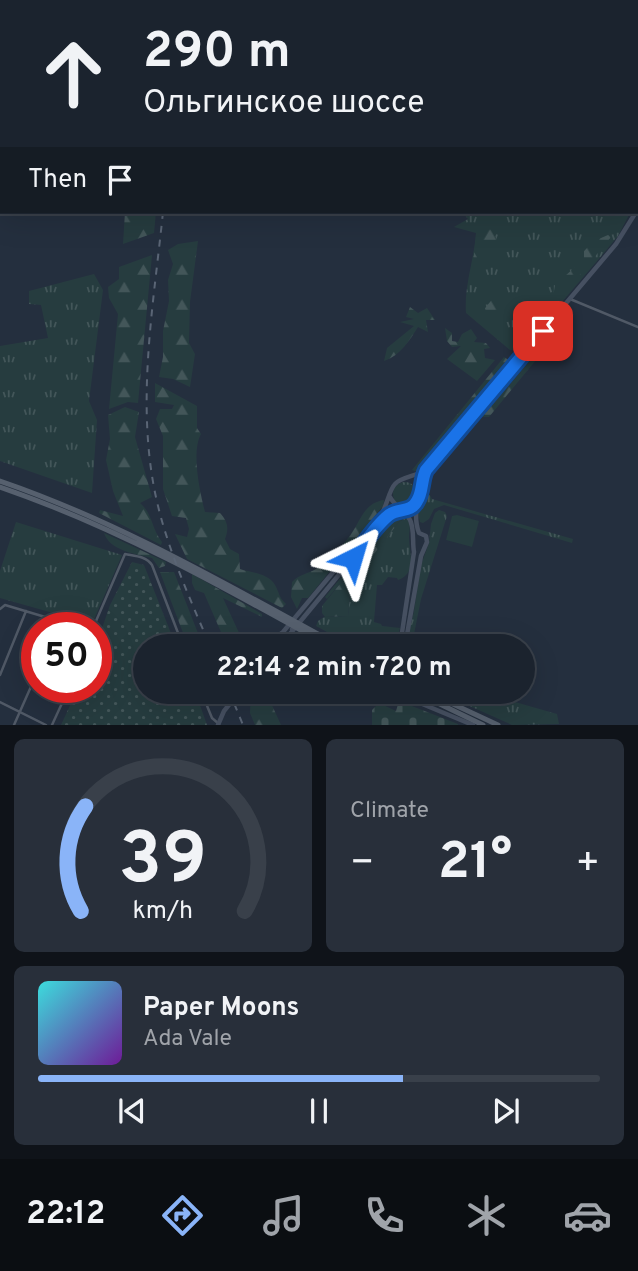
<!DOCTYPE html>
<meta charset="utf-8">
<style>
:root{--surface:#1b232e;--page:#282f3a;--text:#f1f3f6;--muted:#a0a4aa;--line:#39404a;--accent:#8ab4f8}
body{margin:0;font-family:Overpass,sans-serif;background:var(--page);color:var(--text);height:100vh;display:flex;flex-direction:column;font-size:26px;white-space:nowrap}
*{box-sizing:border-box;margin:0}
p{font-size:23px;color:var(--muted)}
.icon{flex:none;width:38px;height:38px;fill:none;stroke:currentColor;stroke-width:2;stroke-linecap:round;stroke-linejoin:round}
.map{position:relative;height:725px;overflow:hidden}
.side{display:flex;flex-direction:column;gap:14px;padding:14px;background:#0f1319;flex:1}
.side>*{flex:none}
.guide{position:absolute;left:0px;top:0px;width:639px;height:214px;box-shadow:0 7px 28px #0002,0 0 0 2px var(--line);background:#1b232e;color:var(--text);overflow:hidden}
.speed{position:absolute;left:21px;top:612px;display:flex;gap:14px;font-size:35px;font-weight:700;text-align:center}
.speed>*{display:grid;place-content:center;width:91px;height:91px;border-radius:50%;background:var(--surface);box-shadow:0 7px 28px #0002,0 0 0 2px var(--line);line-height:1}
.speed .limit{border:10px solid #d22;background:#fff;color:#111}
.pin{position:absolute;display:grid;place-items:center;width:60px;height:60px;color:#fff;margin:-30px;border-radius:14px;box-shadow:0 4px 10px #0006}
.me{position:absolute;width:77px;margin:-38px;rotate:40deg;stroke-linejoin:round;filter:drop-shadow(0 0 5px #0008)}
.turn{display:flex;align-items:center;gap:24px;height:147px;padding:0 28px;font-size:32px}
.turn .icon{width:91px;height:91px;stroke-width:2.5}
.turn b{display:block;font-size:49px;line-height:60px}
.then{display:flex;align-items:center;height:66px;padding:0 28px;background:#0003;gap:14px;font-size:26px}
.big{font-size:52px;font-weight:700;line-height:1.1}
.side .widget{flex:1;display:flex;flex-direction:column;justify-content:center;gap:10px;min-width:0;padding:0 24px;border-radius:10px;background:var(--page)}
.side .dial{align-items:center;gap:0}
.dial svg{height:182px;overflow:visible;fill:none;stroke:var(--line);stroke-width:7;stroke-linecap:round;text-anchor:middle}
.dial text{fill:var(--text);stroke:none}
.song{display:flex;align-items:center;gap:21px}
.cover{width:84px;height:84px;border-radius:10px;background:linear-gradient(135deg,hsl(180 70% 55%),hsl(280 70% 35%))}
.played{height:7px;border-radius:4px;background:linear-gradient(90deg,var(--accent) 65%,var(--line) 65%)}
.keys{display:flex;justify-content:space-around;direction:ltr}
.heat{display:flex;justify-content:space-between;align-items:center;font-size:38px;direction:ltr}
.side .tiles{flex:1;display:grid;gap:14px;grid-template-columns:1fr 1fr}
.widget:last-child{grid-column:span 2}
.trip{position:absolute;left:133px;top:634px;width:402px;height:70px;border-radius:35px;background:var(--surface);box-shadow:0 7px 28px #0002,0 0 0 2px var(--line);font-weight:700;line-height:70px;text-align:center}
.menu{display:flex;height:112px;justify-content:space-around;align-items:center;background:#0b0e12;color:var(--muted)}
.menu .icon{width:49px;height:49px}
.menu .on{color:var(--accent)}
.menu b{font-size:32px;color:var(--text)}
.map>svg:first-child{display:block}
.grass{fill:url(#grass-tufts)}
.forest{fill:url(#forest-firs)}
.cemetery{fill:url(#cemetery-stones)}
.park{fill:url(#park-dots)}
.pitch{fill:#263c3f}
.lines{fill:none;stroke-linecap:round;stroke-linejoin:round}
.minor{stroke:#505966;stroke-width:2.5}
.secondary{stroke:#465061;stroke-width:4.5}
.primary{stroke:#56606e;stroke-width:5}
.rail{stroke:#5a6575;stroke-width:2;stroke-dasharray:7 7;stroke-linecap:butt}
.route-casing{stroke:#114b97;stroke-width:18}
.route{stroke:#1a73e8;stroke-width:12}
</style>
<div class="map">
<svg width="638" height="725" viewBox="0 0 638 725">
<defs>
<pattern id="grass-tufts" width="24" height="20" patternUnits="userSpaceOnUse" patternTransform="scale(1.75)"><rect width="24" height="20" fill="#263c3f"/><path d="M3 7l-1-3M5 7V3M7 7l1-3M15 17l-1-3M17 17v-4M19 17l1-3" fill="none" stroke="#435659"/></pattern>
<pattern id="forest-firs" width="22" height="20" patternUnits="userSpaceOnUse" patternTransform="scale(1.75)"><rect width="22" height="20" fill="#263c3f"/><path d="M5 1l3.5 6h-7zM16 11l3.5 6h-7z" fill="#435659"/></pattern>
<pattern id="cemetery-stones" width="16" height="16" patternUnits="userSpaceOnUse" patternTransform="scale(1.75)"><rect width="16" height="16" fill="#263c3f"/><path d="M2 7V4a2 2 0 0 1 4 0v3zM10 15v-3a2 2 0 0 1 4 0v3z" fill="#435659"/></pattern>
<pattern id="park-dots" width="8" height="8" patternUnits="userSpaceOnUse" patternTransform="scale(1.75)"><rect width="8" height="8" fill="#263c3f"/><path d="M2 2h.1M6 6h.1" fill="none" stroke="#435659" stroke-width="1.8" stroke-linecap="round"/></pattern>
</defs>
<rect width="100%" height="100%" fill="#242f3e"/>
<path class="grass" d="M462,212H600L621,214L626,212L630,213L618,236L603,254L521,350H510L466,313C464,286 474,260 476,233L454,227L468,219Z
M94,274L103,290L89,401L97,420L92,493L0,461V346L48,338L41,305L29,304V291Z
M393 494a12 12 0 1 1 24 0a12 12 0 1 1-24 0Z
M426,488L432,499L573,539L572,543L444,505L434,509L429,519L423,523L420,522L418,514Z
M439,510L445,512L447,516L421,599L414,634L417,642L430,646H406L414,611L421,565L429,543L431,524L435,513Z
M397,514L404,515H397L363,557L361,563L365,564L399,522L406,518L409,520C411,526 409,530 409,537C409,554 418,572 398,580L397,578L388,577L382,585H377C376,598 375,608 374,622L381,624L382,626L400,628L397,639L394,640L397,646H355L349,643L345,637L338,638L316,626L318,621L324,617L348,616L351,584L344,579L327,599L325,597L391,517Z
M16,522L122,555L92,624L0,598V571Z
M436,691H476L557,714L559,724L512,725Z"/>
<path class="forest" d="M125,212H156L154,233L123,244Z
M477,225L492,230L498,242L494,244L490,240H481L476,271L472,274Z
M608,235L611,237L565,293L559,298L553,297L555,285L584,259V251L594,241Z
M198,241L190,302L189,343L195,354L190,387L173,379L159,377L163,357V331L169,301L168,280L173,264L168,250L178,244Z
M152,255L138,403L128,402L109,409L118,314L109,298L108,287L119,279V267Z
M485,281L516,303L508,307L506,299L498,298L501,308L506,313L495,325L487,317L485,308L495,296L487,294Z
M410,307L418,313L427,308L435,320H426L428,332L418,327C409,341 401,355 384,361L387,348L414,326L400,322L414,319L406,317Z
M574,314L489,417H482L567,317Z
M445,328L452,333V341L458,342L462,334L471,329L477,338L474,342L486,343L490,348L484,349L485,358L495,360L477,381L447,359L461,346L452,347L447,341Z
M504,357L510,361L418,472L412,470Z
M155,383L197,406V428L201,434C191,452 200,493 205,512L220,513C228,522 229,528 225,539L230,549L239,554L240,569C252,573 268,573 275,585C280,594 278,596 286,604L282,608L187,559L175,534L187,537L189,529L186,518L172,516L163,489V436L156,419L160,409H172L174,405L155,402Z
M125,407L139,412L135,437L152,497L140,503C153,514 151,528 162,542L161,545L99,513L100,510L123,516L113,491L106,460L110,439L108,415Z
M384,500L383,506L308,598H302L297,609L291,597L292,582C300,574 307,574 316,569C330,562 342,546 351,534C361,520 364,503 384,500Z
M398,515H404L405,518L399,522L366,564H362L363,557Z
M104,533L166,562L165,566L159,568L152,558C136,554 110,551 104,533Z
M160,572H174L203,646H188Z
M192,574L262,614V617L223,598L245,646H227L204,593L195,590L192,583Z
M344,579L351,584L348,616L325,617L322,613V606Z
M251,691L266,692L281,725H255L250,713Z"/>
<path class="cemetery" d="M399,701L458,724V725H372V710L379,703L396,711Z"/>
<path class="park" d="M132,562L144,565L176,646H145V691H195L207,725H61L78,688H96V646L110,605Z"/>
<path class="pitch" d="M457,515L479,521L472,547L446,540L452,516Z"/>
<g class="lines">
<path class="minor" d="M32,2V0
M63,2V0
M0,113L1,0
M0,134H2
M570,299L638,327
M0,609L5,605L82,628
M93,628L125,554C135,556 146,556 152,565L183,646
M0,675L26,611
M201,691L212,718L219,724
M0,702L46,725
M14,725L37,673
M52,725L69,688"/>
<path class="secondary" d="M637,209L638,206
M390,497C395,507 404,509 409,518C415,527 412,542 414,552L400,646
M292,629L293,636L300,645
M254,646L275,638L283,632L381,515C387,506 389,490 395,484C401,477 417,476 426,470
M280,646L385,519L400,509
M287,646L300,645
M405,646L421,556L427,542L426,536L419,533C412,516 419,485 426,469L616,244L636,212
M391,691L473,725
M218,725L224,711L240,691"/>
<path class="primary" d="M0,481C120,522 229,586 340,646
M0,487C116,527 222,586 329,646
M413,691L483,725
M425,691L498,725"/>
<path class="rail" d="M183,2V0
M163,212C153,310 134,412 159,510C171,557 191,601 210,646
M229,691L243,725"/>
</g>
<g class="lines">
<defs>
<path id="route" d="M353,558C364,544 375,526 389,515C399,508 411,513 417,501C423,492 421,480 426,470L543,331"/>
</defs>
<use href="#route" class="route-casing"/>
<use href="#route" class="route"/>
</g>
</svg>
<div class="speed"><div class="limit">50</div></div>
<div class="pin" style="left:543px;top:331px;background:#d93025"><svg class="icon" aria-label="arrive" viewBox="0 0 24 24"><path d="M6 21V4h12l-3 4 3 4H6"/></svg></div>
<svg class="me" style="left:353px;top:558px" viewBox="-20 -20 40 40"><path d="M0-17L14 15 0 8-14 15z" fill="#1a73e8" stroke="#fff" stroke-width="4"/></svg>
<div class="trip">22:14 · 2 min · 720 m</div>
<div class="guide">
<div class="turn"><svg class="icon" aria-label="ahead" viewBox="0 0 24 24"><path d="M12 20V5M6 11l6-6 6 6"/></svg><div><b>290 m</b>Ольгинское шоссе</div></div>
<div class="then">Then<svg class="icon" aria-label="arrive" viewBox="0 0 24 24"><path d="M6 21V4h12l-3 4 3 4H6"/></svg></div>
</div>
</div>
<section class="side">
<div class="tiles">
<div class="widget dial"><svg viewBox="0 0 100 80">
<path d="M14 69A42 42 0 1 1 86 69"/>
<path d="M14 69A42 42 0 0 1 16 23" stroke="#8ab4f8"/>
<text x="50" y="56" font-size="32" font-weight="700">39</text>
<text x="50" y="72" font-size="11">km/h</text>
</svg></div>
<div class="widget"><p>Climate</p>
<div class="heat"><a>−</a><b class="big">21°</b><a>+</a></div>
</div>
<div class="widget">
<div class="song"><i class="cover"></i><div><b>Paper Moons</b><p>Ada Vale</p></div></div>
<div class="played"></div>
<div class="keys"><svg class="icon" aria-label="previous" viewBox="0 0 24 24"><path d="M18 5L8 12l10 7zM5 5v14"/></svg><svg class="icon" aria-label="pause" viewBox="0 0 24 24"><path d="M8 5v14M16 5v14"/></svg><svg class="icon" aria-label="next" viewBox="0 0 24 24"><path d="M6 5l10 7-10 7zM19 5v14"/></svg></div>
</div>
</div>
</section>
<nav class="menu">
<b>22:12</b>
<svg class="icon on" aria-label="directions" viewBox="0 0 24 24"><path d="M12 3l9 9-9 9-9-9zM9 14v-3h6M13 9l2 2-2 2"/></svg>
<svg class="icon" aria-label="music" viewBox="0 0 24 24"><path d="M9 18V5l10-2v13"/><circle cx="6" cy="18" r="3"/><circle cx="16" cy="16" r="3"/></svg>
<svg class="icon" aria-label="phone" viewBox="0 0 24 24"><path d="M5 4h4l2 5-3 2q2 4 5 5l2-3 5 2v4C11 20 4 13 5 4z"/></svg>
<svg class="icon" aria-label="climate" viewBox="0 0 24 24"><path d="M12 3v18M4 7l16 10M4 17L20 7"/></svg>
<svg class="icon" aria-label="car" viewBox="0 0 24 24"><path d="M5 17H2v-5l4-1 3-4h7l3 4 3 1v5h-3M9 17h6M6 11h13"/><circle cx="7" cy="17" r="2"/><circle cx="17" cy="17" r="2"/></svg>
</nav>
